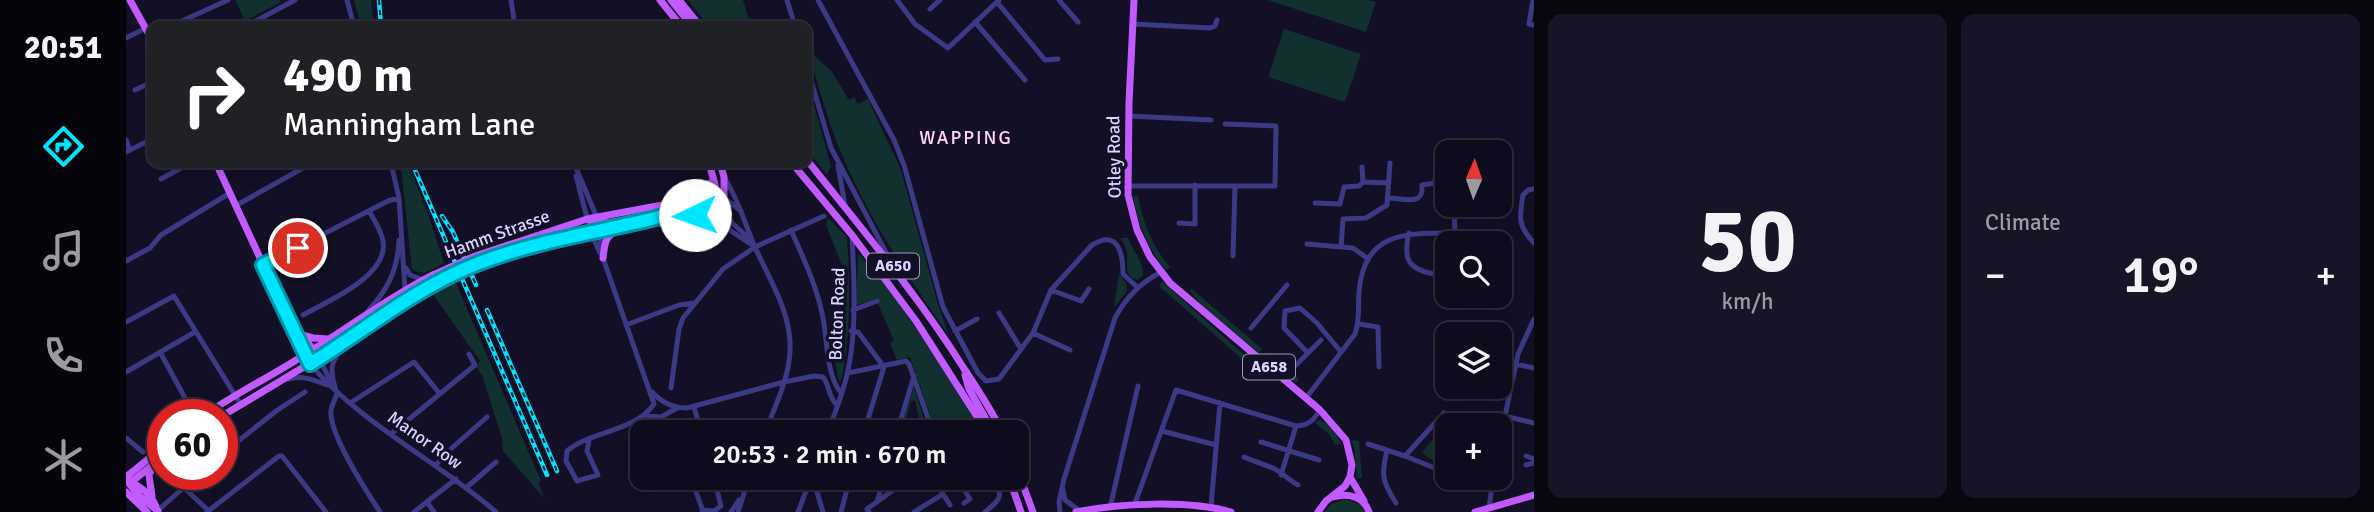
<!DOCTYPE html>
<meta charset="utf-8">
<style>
:root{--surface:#0e0b1c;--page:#171425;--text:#f1f3f6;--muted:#9b9ba3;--line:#2e2b3b;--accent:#00e5ff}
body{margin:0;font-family:Signika,sans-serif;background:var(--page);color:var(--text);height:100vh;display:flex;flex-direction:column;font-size:26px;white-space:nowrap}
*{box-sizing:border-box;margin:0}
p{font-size:23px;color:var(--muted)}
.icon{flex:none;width:38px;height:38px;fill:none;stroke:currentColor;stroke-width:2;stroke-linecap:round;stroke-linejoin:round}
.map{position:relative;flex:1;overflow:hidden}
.panel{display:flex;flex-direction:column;gap:14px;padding:14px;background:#08060f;width:840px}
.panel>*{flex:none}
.hud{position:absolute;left:21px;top:21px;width:665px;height:147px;border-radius:14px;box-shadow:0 4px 18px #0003,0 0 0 2px var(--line);background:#202124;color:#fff;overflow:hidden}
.needle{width:46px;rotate:2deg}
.buttons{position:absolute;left:1309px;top:140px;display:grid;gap:14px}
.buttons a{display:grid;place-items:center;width:77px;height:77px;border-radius:14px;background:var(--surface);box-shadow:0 4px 18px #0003,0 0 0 2px var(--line);font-size:35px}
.speed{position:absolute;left:21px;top:399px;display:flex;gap:14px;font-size:35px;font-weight:700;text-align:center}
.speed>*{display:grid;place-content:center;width:91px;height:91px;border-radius:50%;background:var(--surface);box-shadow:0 4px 18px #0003,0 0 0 2px var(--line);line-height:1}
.speed .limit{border:10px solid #d22;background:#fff;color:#111}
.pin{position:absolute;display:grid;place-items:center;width:60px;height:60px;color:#fff;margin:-30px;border:4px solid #fff;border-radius:50%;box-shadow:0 2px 7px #0007}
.me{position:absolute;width:77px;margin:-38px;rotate:267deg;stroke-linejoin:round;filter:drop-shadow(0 0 5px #0008)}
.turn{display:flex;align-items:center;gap:24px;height:147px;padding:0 21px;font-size:32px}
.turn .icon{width:91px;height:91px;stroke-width:2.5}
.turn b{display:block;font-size:49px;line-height:60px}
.big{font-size:52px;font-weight:600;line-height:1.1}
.panel .tile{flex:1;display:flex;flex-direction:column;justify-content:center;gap:10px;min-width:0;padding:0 24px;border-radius:14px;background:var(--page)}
.panel .dial{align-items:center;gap:0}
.dial b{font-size:91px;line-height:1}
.heat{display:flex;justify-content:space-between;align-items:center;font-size:38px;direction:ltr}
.panel .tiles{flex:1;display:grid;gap:14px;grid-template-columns:repeat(2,1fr)}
.trip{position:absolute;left:504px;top:420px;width:399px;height:70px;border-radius:14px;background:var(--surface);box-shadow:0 4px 18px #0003,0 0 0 2px var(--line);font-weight:600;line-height:70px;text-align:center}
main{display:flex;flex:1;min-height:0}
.tabs{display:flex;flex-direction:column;width:126px;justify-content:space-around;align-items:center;background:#06040b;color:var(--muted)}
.tabs .icon{width:49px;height:49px}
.tabs .selected{color:var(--accent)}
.tabs b{font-size:32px;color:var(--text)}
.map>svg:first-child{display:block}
.green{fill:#12302f}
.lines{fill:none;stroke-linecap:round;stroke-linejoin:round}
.minor{stroke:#3d3a85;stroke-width:5}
.major{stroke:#c25bff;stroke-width:7}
.rail-casing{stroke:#00e5ff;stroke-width:4.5}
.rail{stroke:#130f26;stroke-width:2;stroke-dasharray:5;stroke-linecap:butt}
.major-bridge{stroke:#c25bff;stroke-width:7}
.route-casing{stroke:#0095a6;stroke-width:18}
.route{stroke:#00e5ff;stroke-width:12}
.labels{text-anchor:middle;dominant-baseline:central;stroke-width:7;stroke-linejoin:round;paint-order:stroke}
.shield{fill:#130f26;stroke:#9e99be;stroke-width:2}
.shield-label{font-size:16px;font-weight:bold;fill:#d9d4ff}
.street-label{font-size:18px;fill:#d9d4ff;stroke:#130f26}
.neighbourhood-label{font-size:19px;letter-spacing:2px;fill:#ffd6f0;stroke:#130f26}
</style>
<main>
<nav class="tabs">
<b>20:51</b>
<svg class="icon selected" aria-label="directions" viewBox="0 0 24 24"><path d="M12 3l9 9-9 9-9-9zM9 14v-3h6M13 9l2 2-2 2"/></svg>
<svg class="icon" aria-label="music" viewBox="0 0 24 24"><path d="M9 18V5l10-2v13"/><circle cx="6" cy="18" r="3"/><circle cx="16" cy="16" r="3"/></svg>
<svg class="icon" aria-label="phone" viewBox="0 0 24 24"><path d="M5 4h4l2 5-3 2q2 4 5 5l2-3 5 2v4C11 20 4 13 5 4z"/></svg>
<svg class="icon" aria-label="climate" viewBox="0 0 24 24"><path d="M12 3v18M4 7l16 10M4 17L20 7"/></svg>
</nav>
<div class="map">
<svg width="1408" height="512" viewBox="0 0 1408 512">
<rect width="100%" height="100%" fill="#130f26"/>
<path class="green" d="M109,0H154L155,2L119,21Z
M228,0H245L248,26H235Z
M562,0H617L625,26H582Z
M1142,0H1242L1250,2L1240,32Z
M1158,29L1235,54L1219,102L1142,77Z
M682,53H686L706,72L723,100L728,97L732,104L742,99L775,170L812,304L823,336C783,278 744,221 716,155C702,122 693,87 682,53Z
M681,79L705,166L701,175L681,150Z
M273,163H282L301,211L318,263C307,269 298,277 286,269L276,176Z
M1007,196H1012C1017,223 1026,246 1044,267L1040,271C1022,248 1012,225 1007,196Z
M702,218L721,237C724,281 725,339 715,381H713L708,357L714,346L717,268L700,225Z
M994,238H1002C1008,254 1017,259 1017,276L1011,280C995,275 1004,261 1000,248C999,244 996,241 994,238Z
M732,255H734L768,296L847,414V422L841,432H810L784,357L771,360L764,343L768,341L750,299L730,305Z
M993,274L1000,283L1001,291L988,308Z
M329,281L415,481L412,483L419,499L377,451L376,438L356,375L350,367L354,361L306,293Z
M1036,281L1127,363L1124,366L1033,286Z
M1066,289L1136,349L1133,353L1077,307L1064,291Z
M1140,352L1173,379L1170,383L1137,356Z
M788,387L802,432H796L789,400L785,401L777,432H773Z
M1194,420C1204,424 1211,434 1215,444L1209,445L1203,434L1189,423Z
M1311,433L1321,441L1307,461L1296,453Z
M1225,440L1233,441L1236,478H1231L1228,447Z
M1220,499L1235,505L1239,512H1198L1205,504Z"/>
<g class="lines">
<path class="minor" d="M221,0L228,26
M385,0L389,26
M661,0L669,26
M692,0L768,140L778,165L817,307L852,373L860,381L873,379L907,333L925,290L966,245C992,229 997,253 997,274L1011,287
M771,0L789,24L822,48L873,0
M933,0L952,22
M1407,0L1403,24L1408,25
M871,2L919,60L932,59
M804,9L814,0
M849,22L899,80
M126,23L169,0
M1007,24L1084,28L1089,26L1091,20
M45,26L102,0
M0,38L20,28
M681,67L705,148L764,260
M9,90L26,82
M1003,116L1085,120
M0,140L4,150
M0,152L26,139
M265,163L273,198L279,289
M448,163L471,218L477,258L528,404
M712,166L719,205
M1236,167L1237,182L1263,183
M450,176L465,233L474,253
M598,177C612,199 618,221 628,245C643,279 666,313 664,351C663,378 649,407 639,432
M35,179L64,163
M1002,186H1149L1150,126L1099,124
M1408,189L1402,190L1397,195C1393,218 1392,226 1408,243
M1310,196L1321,197
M598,198L615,211
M1262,198C1278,198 1298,207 1296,185L1309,183L1310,163
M594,203L606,223L625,240
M1189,203L1214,204L1218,187L1233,186L1237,182
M109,206L186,163
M574,216L593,223L629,247
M1053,223L1069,224V185
M665,230C677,257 690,285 696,313C702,338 699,373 715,393
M1283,233C1277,258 1281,269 1308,274
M1181,244L1227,248L1241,258
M1215,247L1217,219L1240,218L1261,205L1264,163
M1107,256L1109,186
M0,261L24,248L35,235L104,193
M137,265L262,201L273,198
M280,268L284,275L297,280
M925,290L955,301L963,289
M727,310L751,301
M1159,311L1174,308L1191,323L1215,352
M1159,311L1158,328L1182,353
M241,312C261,291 272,270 273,240
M873,313L895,349
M177,315C202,301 263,276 257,241C255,230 248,220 243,211
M0,322L48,296L115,405
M1233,324L1252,327L1253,367
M500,325L553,305L569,303
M1125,328L1161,285
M725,331L732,332L758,367L738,432
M829,331L851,319
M907,333L944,350
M34,352L65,409
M193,358L204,380
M184,364C235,424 310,460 370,512
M1389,364L1408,368
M1170,365L1195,340
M0,372L69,332
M722,373L780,361L783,364L807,432
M163,379C177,375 188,380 201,385
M545,388L553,329L557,318L597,269L629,247L698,216
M210,391C203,367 204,364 219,343
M526,392C536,403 547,408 561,408L658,382L688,376L697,377C704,386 702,397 711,405
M211,394C209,399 206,405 205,410C202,433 241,492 254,512
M1180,398L1229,334C1234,320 1232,307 1233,292C1238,231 1280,233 1329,233L1328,205
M224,403L288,362L314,394
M568,407L575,432
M519,415L535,417L551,408
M1378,416L1408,423
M533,417L541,432
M706,421L741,432
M1036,431L1090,445
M702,432C709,412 718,391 722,370C731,330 728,276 726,235
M771,432L788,376
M849,432L852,418
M265,434L349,365L343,354
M0,438L17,452
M1374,440L1392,354L1408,319
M463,441L461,451L472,475L451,481L440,461L441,451C464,431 509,432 528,404
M1135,442L1193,460
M1242,444L1279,456L1321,473
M1261,450C1255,476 1256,481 1270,503
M96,454L150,411L179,392
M1279,456L1318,413
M1400,456L1408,459
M1118,457C1127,461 1137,464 1147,468C1154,471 1164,481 1172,485
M310,465L318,455L361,417
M1400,465L1408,463
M1155,475L1170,426
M565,478L577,511
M807,478L824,505
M831,478L844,499L838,503
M1333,478L1364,490
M684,480L691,492L697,512
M57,487L83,511
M341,487L370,462
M937,490L939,500L954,511
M301,502L308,512
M751,502L758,478
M1008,506L1050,390L1170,426C1183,425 1187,421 1194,410
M1085,506L1094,403
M984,508L1012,386
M1363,508L1367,478
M576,510L588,511L595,506L588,478
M30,512L73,474
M81,512L153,456H156L200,512
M288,512L330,479
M605,512L613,500
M612,512L623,478
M672,512L685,478
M715,512L724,478
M743,512L741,509L784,478
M788,512L817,494
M859,512C876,498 879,495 863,478
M934,512L933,502L938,479L989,318C1000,297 1014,283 1035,272"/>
<path class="major" d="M4,0L26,40
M534,0L555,26
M545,0L566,26
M553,0L574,26
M1008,0L1003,103L1002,195L1011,230L1024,257L1044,283L1194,410L1220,440L1226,465L1224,477L1219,486L1200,501L1192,512
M681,160C735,228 791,294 837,367C851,388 865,409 876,432
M90,163L180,357
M583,163L594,203
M666,163L726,235L790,321L861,432
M563,200L596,197
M463,220C477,227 493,219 509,221
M410,236L461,219L558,201L577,191L587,180
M413,246L545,214H578L585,212L598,198V177L594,163
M477,258C479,244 478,236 493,230
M169,325L189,352
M176,335L187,338L202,339
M839,375L843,389L861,421L860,428
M79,415C110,393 144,377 175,357C220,330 261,298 307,275
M96,416L221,341L310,283
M891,469L907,512
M0,477L37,447
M1224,477L1238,501
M0,478C13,487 28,494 31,511
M883,478L895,512
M1,481L13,496L32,511
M4,483L37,457
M0,492L21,512
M26,496L23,475L27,467
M1207,497C1221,493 1238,496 1243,512
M950,512C993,503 1063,500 1105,512
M1349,512L1408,495"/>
<defs>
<path id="rail" d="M253,0L255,26
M286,163L421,475
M316,216L327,232L350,285
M361,310L431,471"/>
</defs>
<use href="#rail" class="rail-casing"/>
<use href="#rail" class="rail"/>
<path class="major-bridge" d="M307,275L349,256L410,236
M310,283L352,263L413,246"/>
</g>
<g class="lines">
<defs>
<path id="route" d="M172,248L137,265L184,364C239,330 292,286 353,263C415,239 482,231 545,214L569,215"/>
</defs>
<use href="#route" class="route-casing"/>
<use href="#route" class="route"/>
</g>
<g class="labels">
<g class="shield">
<rect x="741" y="253.5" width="52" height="25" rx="5"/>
<rect x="1117" y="354.5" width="52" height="25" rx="5"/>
</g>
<g class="shield-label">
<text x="767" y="266">A650</text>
<text x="1143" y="367">A658</text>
</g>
<g class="street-label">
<text transform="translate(988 157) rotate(-91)">Otley Road</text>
<text transform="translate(371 234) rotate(-20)">Hamm Strasse</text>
<text transform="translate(711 314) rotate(-88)">Bolton Road</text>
<text transform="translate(299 440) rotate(35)">Manor Row</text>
</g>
<g class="neighbourhood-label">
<text x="840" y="138">WAPPING</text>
</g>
</g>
</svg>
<div class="buttons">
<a><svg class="needle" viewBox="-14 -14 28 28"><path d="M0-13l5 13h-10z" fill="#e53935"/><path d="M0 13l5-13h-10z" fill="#9b9ba3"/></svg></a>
<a><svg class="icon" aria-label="search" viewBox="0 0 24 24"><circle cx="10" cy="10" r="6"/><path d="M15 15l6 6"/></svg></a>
<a><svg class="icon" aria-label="layers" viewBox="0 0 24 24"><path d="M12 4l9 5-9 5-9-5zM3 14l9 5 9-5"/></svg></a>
<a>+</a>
</div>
<div class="speed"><div class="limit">60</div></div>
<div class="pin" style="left:172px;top:248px;background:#d93025"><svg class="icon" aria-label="arrive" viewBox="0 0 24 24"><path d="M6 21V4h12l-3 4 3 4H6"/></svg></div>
<svg class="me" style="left:569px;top:215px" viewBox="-20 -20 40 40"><circle r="19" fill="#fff"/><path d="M0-13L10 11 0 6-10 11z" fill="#00e5ff"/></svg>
<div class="trip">20:53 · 2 min · 670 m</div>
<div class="hud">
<div class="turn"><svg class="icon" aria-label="right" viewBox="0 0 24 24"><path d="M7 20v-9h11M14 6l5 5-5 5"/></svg><div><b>490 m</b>Manningham Lane</div></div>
</div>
</div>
<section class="panel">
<div class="tiles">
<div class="tile dial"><b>50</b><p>km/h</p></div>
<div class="tile"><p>Climate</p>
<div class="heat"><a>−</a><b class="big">19°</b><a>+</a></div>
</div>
</div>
</section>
</main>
